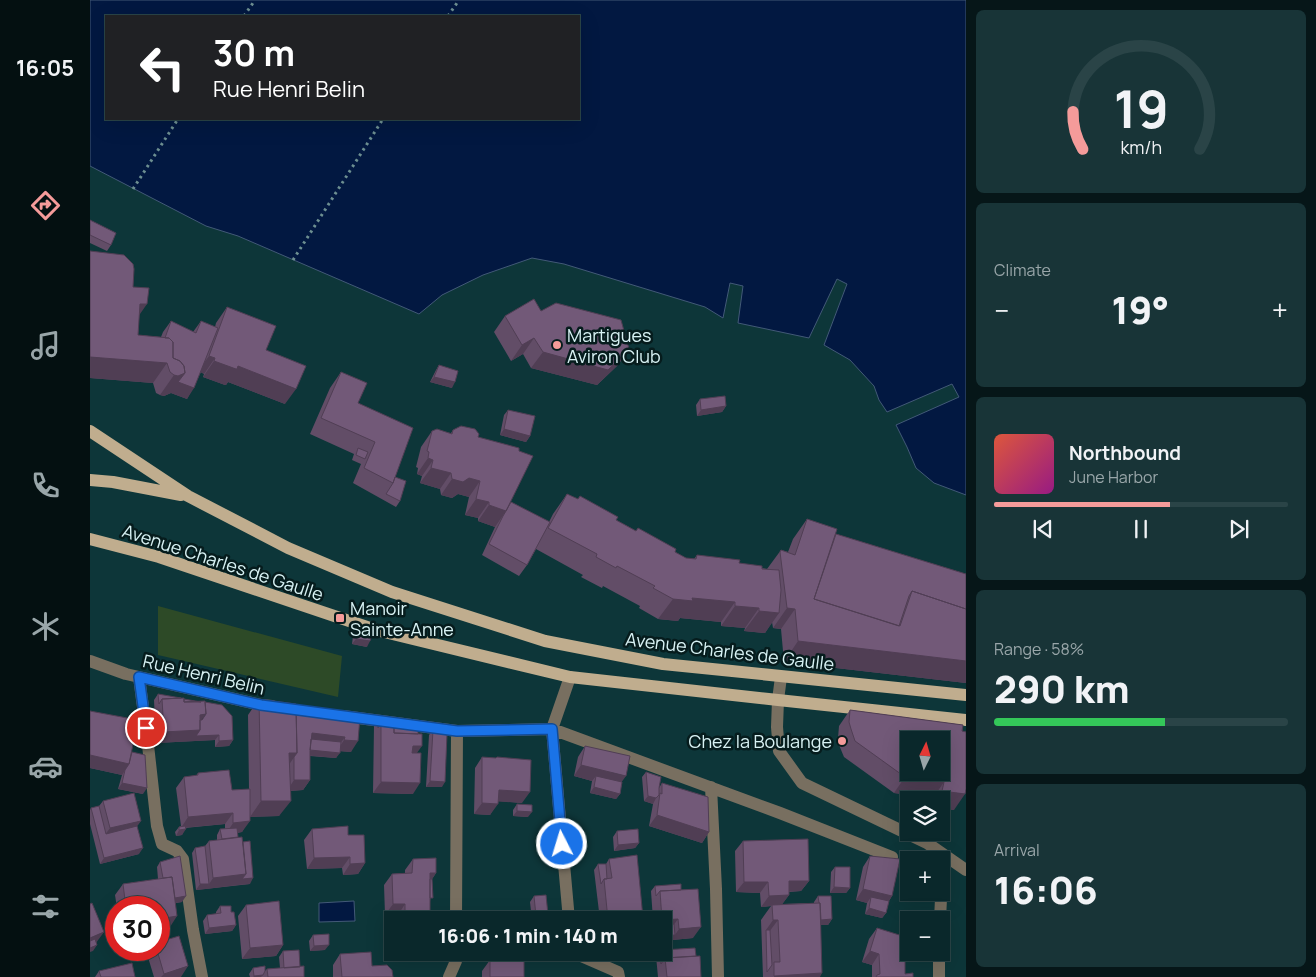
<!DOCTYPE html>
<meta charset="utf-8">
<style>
:root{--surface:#0a282b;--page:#183437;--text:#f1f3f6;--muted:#99a6a9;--line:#2a4447;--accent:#f59b9a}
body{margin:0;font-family:Manrope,sans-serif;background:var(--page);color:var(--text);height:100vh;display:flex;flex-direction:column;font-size:19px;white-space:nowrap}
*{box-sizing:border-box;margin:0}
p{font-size:16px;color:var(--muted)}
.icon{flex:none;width:28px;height:28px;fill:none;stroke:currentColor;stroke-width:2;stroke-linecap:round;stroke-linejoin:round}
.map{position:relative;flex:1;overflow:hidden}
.side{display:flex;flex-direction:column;gap:10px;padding:10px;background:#061618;width:350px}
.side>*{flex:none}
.hud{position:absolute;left:15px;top:15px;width:475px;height:105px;border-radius:0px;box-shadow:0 5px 20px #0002,0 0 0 1px var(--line);background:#202124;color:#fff;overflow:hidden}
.needle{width:32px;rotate:5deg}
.buttons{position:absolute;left:810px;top:731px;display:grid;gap:10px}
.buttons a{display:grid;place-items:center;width:50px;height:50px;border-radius:0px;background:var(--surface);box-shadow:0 5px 20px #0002,0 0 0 1px var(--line);font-size:25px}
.speed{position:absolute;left:15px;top:896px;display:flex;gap:10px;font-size:25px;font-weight:700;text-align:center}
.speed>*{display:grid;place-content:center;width:65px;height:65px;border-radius:50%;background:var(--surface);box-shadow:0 5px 20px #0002,0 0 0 1px var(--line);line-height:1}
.speed .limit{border:8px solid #d22;background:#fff;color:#111}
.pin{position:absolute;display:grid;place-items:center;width:42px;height:42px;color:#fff;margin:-21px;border:2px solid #fff;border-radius:50%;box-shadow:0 1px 5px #0007}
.me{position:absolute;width:55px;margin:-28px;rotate:355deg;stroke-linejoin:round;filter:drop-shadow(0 0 4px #0008)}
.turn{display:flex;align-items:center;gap:18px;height:105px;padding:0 25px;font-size:22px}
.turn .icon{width:65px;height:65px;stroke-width:2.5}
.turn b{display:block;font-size:35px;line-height:42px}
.big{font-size:38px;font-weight:800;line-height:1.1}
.side .tile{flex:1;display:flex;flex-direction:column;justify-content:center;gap:8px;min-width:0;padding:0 18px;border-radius:8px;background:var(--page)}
.side .dial{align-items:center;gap:0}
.dial svg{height:130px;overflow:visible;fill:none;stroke:var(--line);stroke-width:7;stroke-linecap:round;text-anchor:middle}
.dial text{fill:var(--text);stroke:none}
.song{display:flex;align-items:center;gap:15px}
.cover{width:60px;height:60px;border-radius:8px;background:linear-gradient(135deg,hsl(10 70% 55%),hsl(310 70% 35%))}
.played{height:5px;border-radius:2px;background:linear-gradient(90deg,var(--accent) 60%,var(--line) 60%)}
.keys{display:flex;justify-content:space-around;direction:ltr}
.heat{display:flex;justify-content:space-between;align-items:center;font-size:28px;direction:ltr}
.charge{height:8px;border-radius:4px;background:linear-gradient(90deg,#34c759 58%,var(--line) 0)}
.trip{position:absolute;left:294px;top:911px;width:288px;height:50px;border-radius:0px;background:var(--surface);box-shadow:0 5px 20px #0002,0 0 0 1px var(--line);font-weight:800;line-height:50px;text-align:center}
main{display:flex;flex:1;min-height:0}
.dock{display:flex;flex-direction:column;width:90px;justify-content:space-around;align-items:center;background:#041011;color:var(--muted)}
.dock .icon{width:35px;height:35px}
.dock .active{color:var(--accent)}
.dock b{font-size:22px;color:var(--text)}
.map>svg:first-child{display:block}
.green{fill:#2d4a27}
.water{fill:#021841;stroke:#425977;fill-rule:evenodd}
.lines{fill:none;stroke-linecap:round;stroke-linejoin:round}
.path{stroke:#6d8f91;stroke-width:3;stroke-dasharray:2.5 4;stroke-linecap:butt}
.minor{stroke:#786f60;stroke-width:12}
.major{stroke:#c0ad8e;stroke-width:12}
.wall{fill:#624d67}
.shaded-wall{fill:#503e54}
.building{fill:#725978;stroke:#503e54;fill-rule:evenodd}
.route-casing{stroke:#114b97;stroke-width:12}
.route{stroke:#1a73e8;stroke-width:9}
.poi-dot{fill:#f59b9a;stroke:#061c1d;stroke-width:2}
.labels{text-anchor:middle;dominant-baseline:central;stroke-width:5;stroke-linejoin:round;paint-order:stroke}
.poi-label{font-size:18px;fill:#d8f2f4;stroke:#061c1d;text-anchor:start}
.street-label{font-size:18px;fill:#d8f2f4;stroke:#061c1d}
</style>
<main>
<nav class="dock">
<b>16:05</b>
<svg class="icon active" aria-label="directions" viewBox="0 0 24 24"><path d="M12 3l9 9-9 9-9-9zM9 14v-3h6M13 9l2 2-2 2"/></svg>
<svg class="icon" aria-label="music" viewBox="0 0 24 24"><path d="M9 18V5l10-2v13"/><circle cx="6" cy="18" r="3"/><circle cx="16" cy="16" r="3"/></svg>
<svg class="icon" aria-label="phone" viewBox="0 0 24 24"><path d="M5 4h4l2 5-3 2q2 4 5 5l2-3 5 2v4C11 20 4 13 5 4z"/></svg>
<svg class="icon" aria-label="climate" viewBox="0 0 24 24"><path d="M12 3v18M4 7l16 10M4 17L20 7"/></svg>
<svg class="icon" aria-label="car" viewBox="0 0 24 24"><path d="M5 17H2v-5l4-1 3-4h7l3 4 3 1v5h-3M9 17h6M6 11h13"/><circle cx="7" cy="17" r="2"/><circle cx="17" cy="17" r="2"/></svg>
<svg class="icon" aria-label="filters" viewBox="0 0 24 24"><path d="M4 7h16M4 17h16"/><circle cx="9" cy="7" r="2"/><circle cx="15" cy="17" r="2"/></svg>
</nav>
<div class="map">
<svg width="876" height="977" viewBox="0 0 876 977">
<rect width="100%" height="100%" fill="#0d3639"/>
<path class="green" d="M68,606L252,656L248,697L68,655Z"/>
<path class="water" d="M0,0H876V495L844,483L826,468L817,447L806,425L869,397L862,384L797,412L789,400L784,386L760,360L734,345L757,284L747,279L719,338L648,323L653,286L640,283L633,318L615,307L474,264L442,258L393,275L352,295L329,314L148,236L116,226L0,166ZM16,16H489V119H16Z
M264,901L265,921L229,922V903Z"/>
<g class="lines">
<path class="path" d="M154,16L165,0
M358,16L369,0
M43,189L88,119
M203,260L293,119"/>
<path class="minor" d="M0,661L36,674L171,705L182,706
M49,677L58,745L67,826L72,844L87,851L93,859L103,930L112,977
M691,677L688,700L687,727L689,751L712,783L837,843L876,870
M253,716L367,731L462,729L690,813L802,857
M621,787L626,889L628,977
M366,920L367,731
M479,920L462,729L480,677
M850,920L853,855
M482,952L528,972L529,977
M359,977L366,961V952
M849,977V952"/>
<path class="major" d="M0,431L98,496L198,548L302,592L455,641L573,664L876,695
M0,480L23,482L91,495
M0,539L69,557L286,630L480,677L688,700L876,720"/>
</g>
<path class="wall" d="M0,220L21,245L17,251L0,243Z
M43,287L49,316L48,335L71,337L73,332L81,321L103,332L111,321L125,327L126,323L137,307L176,350L195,404L138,382L136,385H135L113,377L114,374L111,372L97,399L81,393L74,396L70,395L66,393L63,383L0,378Z
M451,311L539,349L528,365L507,385L441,368L433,354L421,361L404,332L415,316Z
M349,365L362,388L340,382L346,370Z
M251,372L268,403L305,477L310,501L306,507L263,483L271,464L262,460L264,454L220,434L240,388Z
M610,399L636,406L632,412L607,416L606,405Z
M418,410L440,436L436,442L410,435L414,415Z
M363,430L388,437L421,502L459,522L463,514L477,494L526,520L596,558L604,559L607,555L677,569L691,550L698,552L703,539L717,519L746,534L876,574V683L694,662L691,629L683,628L682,622L675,633L654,631L655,628L631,626V622L590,618L588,621L568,619L549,608L550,606L513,586L512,588L491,577L493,575L446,549L437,565L429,576L392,555L405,527L388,521V518L375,515L379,497L368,494L362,498L351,495L350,489L330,483L332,476L327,474L328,468L326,467L331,447L342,431L361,433Z
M267,631L277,647L262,644L263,636Z
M68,694L143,740L139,746L125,747V740L66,743L64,700Z
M169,699L206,709L270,717L261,752L250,751L246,758L220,756V780L213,790L200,791L189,816L160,817L152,832L147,833L160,884L106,890L102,853L105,848L115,846L119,841L127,840V835L130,829H135V824L95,828L92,835L86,836L85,832L89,827L91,826L86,788L94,777L106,776L108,773L142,790L159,789L158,715Z
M760,710L873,725L864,810L851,808V800H842L843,798L804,793L754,757L749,745L748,738L749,726Z
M0,711L42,752L53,794L28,789L32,775L0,768Z
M288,720L327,753L323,794L283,793L284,726Z
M343,730L352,787H336L339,735Z
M495,746L532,782L530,794L526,799L500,793L502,781L484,776L488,757Z
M392,757L432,803L408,801L400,815L384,814L385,768Z
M556,772L569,788L572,783L619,832L612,843L559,826L563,804L554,801L552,777Z
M13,801L47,826L49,854L10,864L0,824V810L1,808L9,806Z
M427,804L438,817L423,816V810Z
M222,829L258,835L275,863L268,874L253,875L252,868L217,869L214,840Z
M527,831L549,843L545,848L524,851L523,837Z
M653,841L719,881L711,891L699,892V895L692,904L724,903V902L728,896L742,919L738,925H731L730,977H673L671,920L681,906L671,907L670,893L646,892L645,851Z
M780,856L802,896L799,901L796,913L792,918L775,914L777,903L766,900L773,867Z
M323,859L346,873L342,879L340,902V911L334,920H307L308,915H295L294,885L302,874L315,873V870Z
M519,859L553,918L552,920H510L504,870L508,864H516Z
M70,862L92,902L86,903L80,927L69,908H27L25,895L33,884L68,879L67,867Z
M745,867L760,888L756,893H740L741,872Z
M565,886L591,890L603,938L572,941V920H563L561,891Z
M444,896L454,920H442L440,902Z
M156,905L193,945L186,956L152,959L148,916Z
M130,906L146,925L142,931L115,934L113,921L117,915L126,914V912Z
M787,928L815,960V974L823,977H782V965L772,962L779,939Z
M223,935L235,950L220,951L219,941Z
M60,950H69L91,977H64L57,954Z
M193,951L210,967L214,977H160L159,974L163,968L175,971L177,969L190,968L189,957Z
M569,952L606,956L611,977H568L566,956Z
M250,954L282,966L303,977H243V965Z
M400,960L434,977H392V971Z
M9,971L45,977H5Z"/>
<path class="shaded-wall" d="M50,304H57L43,324Z
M444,338L433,354L421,361L432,345Z
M539,349L528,365L507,385L441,368L453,352Z
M119,356L125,358L114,374L108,371Z
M0,357L77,363L63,383L0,378Z
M124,361L148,366L206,389L195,404L138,382L136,385H135L113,377Z
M95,373L104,388L97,399L81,393L74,396L70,395L84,375Z
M344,377L365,382L362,388L340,382Z
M636,406L632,412L607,416L611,410Z
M414,429L440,436L436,442L410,435Z
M338,458L343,460L332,476L327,474Z
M341,468L361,473L350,489L330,483Z
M379,478L390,481L379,497L368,494L362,498L351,495L362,479Z
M386,499L399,502L388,518L375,515Z
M399,505L416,511L405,527L388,521Z
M602,598L645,602L631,622L590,618L588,621L568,619L583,599Z
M645,606L669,608L655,628L631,626Z
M697,608L705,609L691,629L683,628Z
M669,611L689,613L675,633L654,631Z
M266,639L280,641L277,647L262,644Z
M708,641L876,661V683L694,662Z
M116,714L108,725L110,715Z
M110,730L129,735L125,740L66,743L74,732Z
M222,733L255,737L247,748L217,744Z
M143,740L139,746L125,747L129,741Z
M254,740L268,741L261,752L247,751Z
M323,746H332L324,757H315Z
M217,749L250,753L246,758L213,755Z
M199,753H207L196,769Z
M0,755L39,764L32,775L0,768Z
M491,765L536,776L528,787L506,776L502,781L484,776Z
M815,777L854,782L843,798L804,793Z
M204,780H220L213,790L197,791Z
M340,781L355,782L352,787H336Z
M291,782L330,783L323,794L283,793Z
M32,783L57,788L53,794L28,789Z
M504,787L530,794L526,799L500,793Z
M409,790L440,792L432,803L401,801Z
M852,791L875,794L864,810L851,808V800H846Z
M558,796L566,798L563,804L554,801Z
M171,801H201L189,816L160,817Z
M392,803L408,804L400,815L384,814Z
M427,811L442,812L438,817L423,816Z
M143,813L135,824L91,828L98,817Z
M567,815L619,832L612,843L559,826Z
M51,821L43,832L12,839L20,828Z
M160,821L152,832L136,834L143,823Z
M96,829L92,835L86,836L89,830Z
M549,843L545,848L524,851L528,845Z
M53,848L49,854L10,864L14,858Z
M260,857L252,868L217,869L224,858Z
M275,863L268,874L253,875L260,864Z
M340,873H346L339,884Z
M156,874L148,885L116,889L123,878Z
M163,878L160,884L148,885L152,879Z
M699,881H719L711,891L691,892Z
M654,882H678L670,893L646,892Z
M110,884H119L116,889L106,890Z
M744,887L760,888L756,893H740Z
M773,889L802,896L795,907L781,897L777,903L766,900Z
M699,895L691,906L682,905L681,906L671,907L679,896Z
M96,896L92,902L77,904L81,898Z
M303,904H315L308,915H295Z
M779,908L796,913L792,918L775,914Z
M315,911H340L334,920H309Z
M458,915L454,920H443L446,916Z
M87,916L80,927L69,929V919Z
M553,918L552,920H533Z
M588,919L580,930H572V920Z
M742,919L738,925H725L729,920Z
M683,920H688L676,936V930Z
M146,925L142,931L115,934L119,928Z
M611,927L603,938L572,941V936L585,935L589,929Z
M14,932L6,943L0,946V938Z
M7,945L3,951L0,952V948Z
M193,945L186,956L152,959L160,948Z
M239,945L235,950L220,951L224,946Z
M780,951L789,954L782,965L772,962Z
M98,966L91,977H71L74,974Z
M732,973L730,977H684V976Z
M173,975L171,977H163L164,976Z"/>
<path class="building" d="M0,220L26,233L21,245L0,235Z
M0,251L34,255L43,264L44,269L43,287L59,288L57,304H50L48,335L79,338L83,342V358L90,361L94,366L95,373L88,376L84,375L80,372L77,363L0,357Z
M444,299L451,311L466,303L531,320L539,349L518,370L453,352L444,338L432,345L415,316Z
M137,307L186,326L176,350L216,366L206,389L148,366L147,369H146L124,361L125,358L119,356Z
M81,321L106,333L111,321L128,328L104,388L88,382L95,373L94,366L90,361L83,358V342L79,338H75Z
M349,365L368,371L365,382L344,377Z
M251,372L277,383L268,403L323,428L303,483L274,468L285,442L231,418Z
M635,396L636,406L611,410L610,399Z
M418,410L445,416L440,436L414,429Z
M371,426L385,429L389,434L388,437L429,448V451L443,456L416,511L399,505V502L386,499L390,481L379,478L373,482L362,479L361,473L341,468L343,460L338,458L339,452L337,451L342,431L347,429L362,434L363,430Z
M268,448L278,452L275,459L266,455Z
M305,477L316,481L310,501L296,494L303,483Z
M477,494L488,499L490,496L528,517L526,520L546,531L548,528L586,549L585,552L596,558L606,559L607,555L650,560L649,563L672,566V569L689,570L691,590L689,613L669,611V608L645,606V602L602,598L603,601L583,599L563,588L565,586L527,566L526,568L506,557L507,554L458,528Z
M421,502L460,522L437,565L399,544L413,516L416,511Z
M717,519L747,529L724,599L810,626L822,591L876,609V661L708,641L705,609L697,608L690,552L691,550L705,555Z
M746,534L876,574V609L822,591L819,596L809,626L724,599Z
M267,631L282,633L280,641L266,639Z
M68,694L91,698L72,699L69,704Z
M94,698V702L115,701L116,714L110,715V730L74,732L72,699Z
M94,699L111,702H94Z
M169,699L206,704L207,753H199L201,801H171Z
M115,702L132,705L142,716L143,740L129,741V735L106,736L110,730V720H112L116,714Z
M206,709L270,717L268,741L254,740L255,737L222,733L220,751V780H204V757L207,753Z
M760,710L873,725L872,731L876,732V789L875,794L852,791L854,782L815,777L765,741L761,729L759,722ZM819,740H851V772H819Z
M0,711L48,720L39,764L0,755Z
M288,720L302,723H291L288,728Z
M291,723H304V733L332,734V746H323L322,753H331L330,783L291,782Z
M304,723L328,727V734L304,733Z
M343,730L354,732V734H357L355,782L340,781Z
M221,739L251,742L250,753L220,750Z
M495,746L540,756L536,776L491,765Z
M42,752L55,755L57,788L32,783L35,770L39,764Z
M392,757L406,758L407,757L441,760L440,792L409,790L408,804L392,803Z
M139,770L142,790L160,789V821L143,823V813L98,817L94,777L108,775V773Z
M556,772L571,777L569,788V795L566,798L558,796Z
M506,776L532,782L530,794L504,787Z
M572,783L618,797L619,832L567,815L570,793L572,794Z
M44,793L51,821L20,828L13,801Z
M427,804L442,805V812L427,811Z
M9,806L16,834L47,826L53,848L14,858L1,808Z
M95,826L96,829L89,830V827Z
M258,826V835H274L275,863L260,864V857L224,858L222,829Z
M147,828L148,837L132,839L130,829Z
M548,829L549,843L528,845L527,831Z
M152,837L156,874L123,878L119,841Z
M718,839L719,881H699V895L679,896L678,882H654L653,841Z
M160,841L163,878L152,879L156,874L153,842Z
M115,846L119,884H110L105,848Z
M547,855L553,918L533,920H518L514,879L522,878L519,859Z
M90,856L96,896L85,898L82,877L73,878L70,862Z
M780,856L810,859L802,896L773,889Z
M346,858V873H340V911H315V904H303L302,874L322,873L323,859Z
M508,864H516L517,879H514L511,884Z
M745,867H760V888L744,887Z
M82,877L87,916L69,919V908H36L33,884Z
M340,879H342L343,898H340Z
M591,884V890L570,891L566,896L565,886Z
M608,889L611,927L589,929L588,919L572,920L570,891Z
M456,895L458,915L446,916L444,896Z
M728,896H741L742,919L731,920L730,903H729Z
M781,897L799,901L796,913L779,908Z
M189,901L193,945L160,948L156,905Z
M2,903L14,932L0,938V904Z
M730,903L732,973L684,976V962H690L688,920H683L682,905Z
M130,906H141V912H144L146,925L119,928L117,915L131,913Z
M584,924L585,935L572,936V925Z
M787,928L819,938V948L815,960V974L823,973V977H786L787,975L790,974L789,954L780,951Z
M676,930H680L682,965L677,972Z
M239,934V945L224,946L223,935Z
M89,936L98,966L74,974L67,950H69V942Z
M5,939L7,945L0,948V941Z
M605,948L606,956L575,958L571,964L570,952H572V950Z
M209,950L210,967L194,968L193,951Z
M281,952L282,966L297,965L302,970L303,977H252L250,954Z
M610,956L611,977H577L575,958Z
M400,960L434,961V977H400Z
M42,963L45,977H11L9,971Z
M175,966V971L173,975L164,976L163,968Z
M214,966V977H178L177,969Z"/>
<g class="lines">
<defs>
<path id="route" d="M56,728L49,677L171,705L367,731L462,729L472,844"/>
</defs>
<use href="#route" class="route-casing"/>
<use href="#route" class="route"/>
</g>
<g class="poi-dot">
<circle cx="467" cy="345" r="5"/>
<rect x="245" y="613" width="10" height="10" rx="2.5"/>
<circle cx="752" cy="741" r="5"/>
</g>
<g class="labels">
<g class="poi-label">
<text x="477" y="335">Martigues<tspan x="477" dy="21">Aviron Club</tspan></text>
<text x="260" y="608">Manoir<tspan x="260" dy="21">Sainte-Anne</tspan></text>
<text x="742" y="741" text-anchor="end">Chez la Boulange</text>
</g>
<g class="street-label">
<text transform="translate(133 562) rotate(18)">Avenue Charles de Gaulle</text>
<text transform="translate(640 651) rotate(7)">Avenue Charles de Gaulle</text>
<text transform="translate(114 674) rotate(13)">Rue Henri Belin</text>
</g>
</g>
</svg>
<div class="buttons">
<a><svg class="needle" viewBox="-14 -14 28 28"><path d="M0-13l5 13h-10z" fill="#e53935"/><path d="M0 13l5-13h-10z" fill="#99a6a9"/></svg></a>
<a><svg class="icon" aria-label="layers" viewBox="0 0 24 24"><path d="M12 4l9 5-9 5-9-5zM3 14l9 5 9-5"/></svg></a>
<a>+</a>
<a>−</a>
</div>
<div class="speed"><div class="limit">30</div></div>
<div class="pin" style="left:56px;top:728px;background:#d93025"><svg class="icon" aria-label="arrive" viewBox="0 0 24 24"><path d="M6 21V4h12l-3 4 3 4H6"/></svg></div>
<svg class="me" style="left:472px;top:844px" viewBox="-20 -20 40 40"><circle r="17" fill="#1a73e8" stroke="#fff" stroke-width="3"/><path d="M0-11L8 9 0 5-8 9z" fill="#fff"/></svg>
<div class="trip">16:06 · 1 min · 140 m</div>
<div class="hud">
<div class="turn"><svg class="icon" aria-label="left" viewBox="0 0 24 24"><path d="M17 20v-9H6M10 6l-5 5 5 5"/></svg><div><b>30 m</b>Rue Henri Belin</div></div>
</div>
</div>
<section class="side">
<div class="tile dial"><svg viewBox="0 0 100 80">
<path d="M14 69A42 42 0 1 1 86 69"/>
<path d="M14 69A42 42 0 0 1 8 46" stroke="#f59b9a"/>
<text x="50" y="56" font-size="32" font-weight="700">19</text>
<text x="50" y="72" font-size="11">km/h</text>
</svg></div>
<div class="tile"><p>Climate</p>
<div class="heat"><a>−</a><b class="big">19°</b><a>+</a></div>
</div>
<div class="tile">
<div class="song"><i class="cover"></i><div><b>Northbound</b><p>June Harbor</p></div></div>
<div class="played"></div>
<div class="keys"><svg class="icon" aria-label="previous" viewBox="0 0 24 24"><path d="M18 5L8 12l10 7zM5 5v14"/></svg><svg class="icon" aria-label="pause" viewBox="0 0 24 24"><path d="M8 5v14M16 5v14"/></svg><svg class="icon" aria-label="next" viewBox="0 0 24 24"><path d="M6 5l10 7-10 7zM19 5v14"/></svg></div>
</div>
<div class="tile"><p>Range · 58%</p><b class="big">290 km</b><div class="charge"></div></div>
<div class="tile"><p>Arrival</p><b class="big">16:06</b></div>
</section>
</main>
